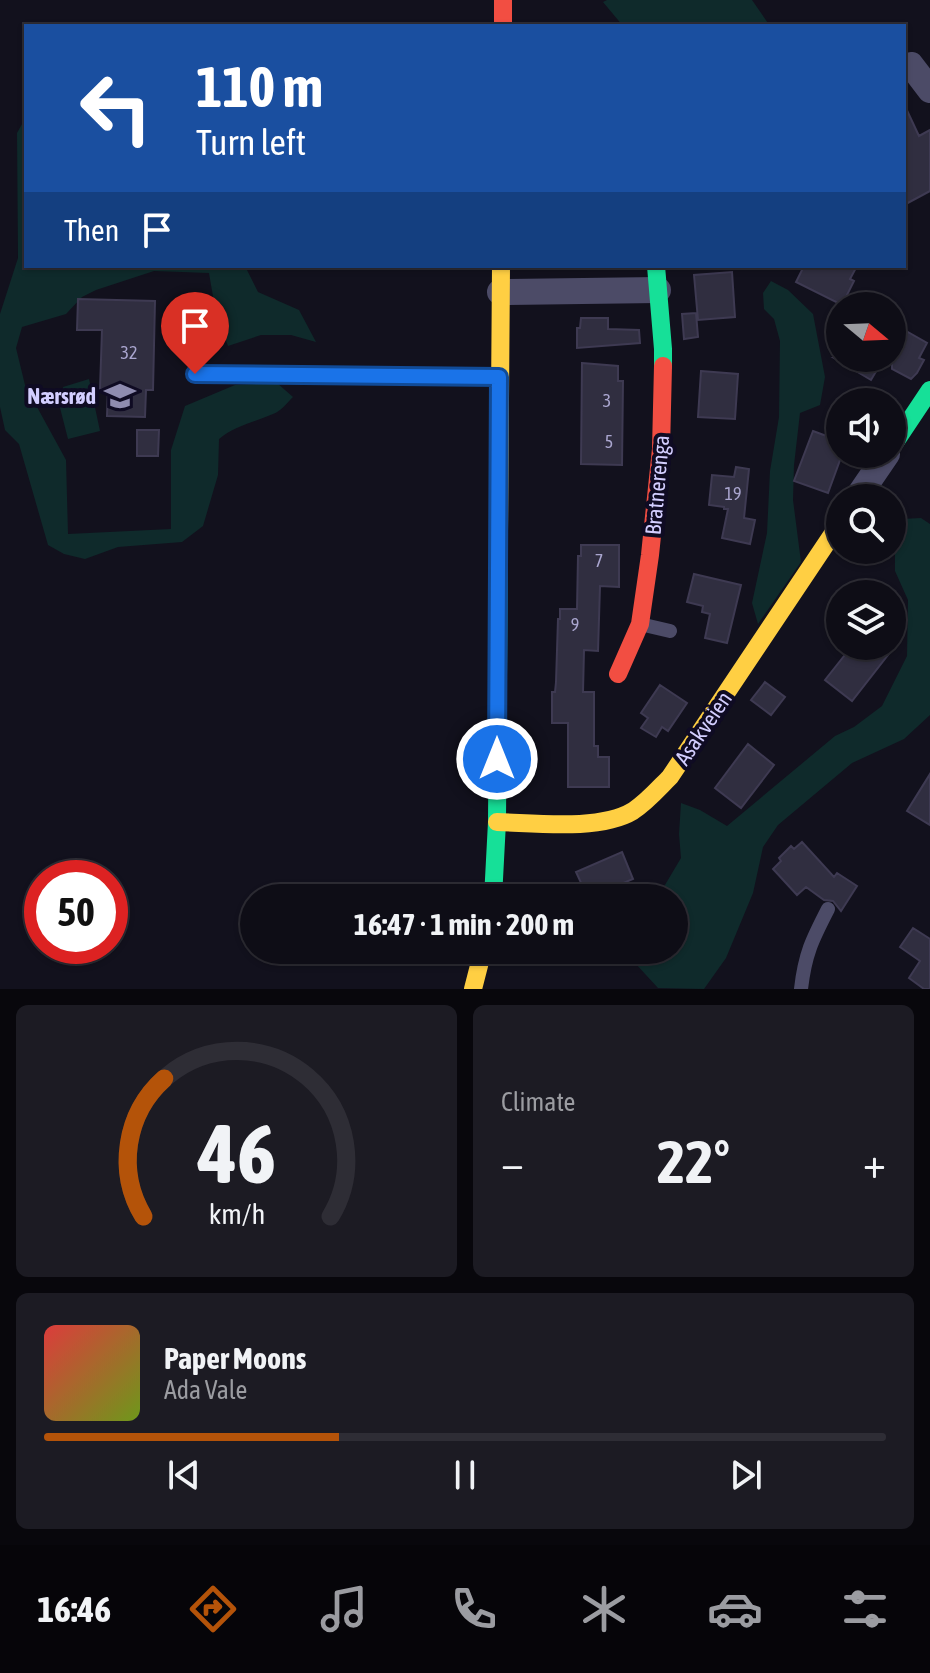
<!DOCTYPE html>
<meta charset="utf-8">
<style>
:root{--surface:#0e0d16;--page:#1c1b23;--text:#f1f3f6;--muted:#9b9ca1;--line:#2e2d35;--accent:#b45309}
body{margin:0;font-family:"Asap Condensed",sans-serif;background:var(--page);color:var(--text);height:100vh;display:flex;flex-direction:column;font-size:30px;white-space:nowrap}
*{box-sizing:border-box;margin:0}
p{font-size:26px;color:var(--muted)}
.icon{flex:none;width:44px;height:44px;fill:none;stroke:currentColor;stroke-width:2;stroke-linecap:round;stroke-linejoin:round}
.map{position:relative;height:989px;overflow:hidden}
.side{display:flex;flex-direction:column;gap:16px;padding:16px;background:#08070c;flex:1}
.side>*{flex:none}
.hud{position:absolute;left:24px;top:24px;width:882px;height:244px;border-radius:0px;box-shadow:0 2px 6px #0004,0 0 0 2px var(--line);background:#1a4fa0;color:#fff;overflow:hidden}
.needle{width:52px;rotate:109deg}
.buttons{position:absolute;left:826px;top:292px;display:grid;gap:16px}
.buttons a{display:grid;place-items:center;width:80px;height:80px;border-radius:50%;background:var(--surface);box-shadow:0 2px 6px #0004,0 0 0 2px var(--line);font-size:40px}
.speed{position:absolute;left:24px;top:860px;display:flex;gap:16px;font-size:40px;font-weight:700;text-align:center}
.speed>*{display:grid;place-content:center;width:104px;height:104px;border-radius:50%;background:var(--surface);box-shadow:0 2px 6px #0004,0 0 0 2px var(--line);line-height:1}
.speed .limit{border:12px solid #d22;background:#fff;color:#111}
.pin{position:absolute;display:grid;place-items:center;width:68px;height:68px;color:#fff;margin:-82px -34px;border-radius:50% 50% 50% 0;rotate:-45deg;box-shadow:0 0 8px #0007}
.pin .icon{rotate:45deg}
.me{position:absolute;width:88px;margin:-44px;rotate:0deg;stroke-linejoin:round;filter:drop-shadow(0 0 6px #0008)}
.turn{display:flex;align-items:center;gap:28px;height:168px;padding:0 40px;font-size:36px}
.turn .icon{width:104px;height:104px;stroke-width:2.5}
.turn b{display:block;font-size:56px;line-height:68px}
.then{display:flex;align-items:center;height:76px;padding:0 40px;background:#0003;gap:16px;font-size:30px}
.big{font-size:60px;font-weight:700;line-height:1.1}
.side .tile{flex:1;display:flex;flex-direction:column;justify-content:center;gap:12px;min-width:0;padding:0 28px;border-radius:12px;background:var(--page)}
.side .dial{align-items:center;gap:0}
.dial svg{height:208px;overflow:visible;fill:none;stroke:var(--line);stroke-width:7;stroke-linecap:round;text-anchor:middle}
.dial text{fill:var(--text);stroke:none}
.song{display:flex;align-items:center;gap:24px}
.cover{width:96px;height:96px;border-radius:12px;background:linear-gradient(135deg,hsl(0 70% 55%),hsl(80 70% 35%))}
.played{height:8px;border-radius:4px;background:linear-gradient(90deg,var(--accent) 35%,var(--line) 35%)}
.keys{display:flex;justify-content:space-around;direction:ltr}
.heat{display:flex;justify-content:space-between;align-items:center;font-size:44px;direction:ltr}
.side .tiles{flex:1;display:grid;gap:16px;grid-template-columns:1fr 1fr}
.tile:last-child{grid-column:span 2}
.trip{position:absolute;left:240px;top:884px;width:448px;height:80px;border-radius:40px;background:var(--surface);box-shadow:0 2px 6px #0004,0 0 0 2px var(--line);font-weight:700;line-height:80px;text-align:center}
.tab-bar{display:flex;height:128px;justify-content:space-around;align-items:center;background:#060509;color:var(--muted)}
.tab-bar .icon{width:56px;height:56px}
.tab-bar .selected{color:var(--accent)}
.tab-bar b{font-size:36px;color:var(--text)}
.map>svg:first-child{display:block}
.green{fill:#0f2a2b}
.building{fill:#302e40;stroke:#3e3a52;stroke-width:2}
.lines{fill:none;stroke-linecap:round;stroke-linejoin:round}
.lane{stroke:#4c4b67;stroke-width:14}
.street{stroke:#4c4b67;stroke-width:26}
.fast{stroke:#16e098;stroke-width:18}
.slow{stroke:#ffcf43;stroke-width:18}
.jam{stroke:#f24e42;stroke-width:18}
.route-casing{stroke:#114b97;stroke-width:20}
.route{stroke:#1a73e8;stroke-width:14}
.labels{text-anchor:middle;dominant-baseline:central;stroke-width:8;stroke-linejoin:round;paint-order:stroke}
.number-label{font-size:18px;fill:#aaa6cf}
.poi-label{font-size:22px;font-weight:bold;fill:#d3ceff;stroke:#0f0b23;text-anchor:end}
.street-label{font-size:22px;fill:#d3ceff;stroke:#0f0b23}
</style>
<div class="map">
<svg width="930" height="989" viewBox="0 0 930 989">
<rect width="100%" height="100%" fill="#12111d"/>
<path class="green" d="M607,0H752L770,26H623L603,2Z
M26,117V266H245L258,292L299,310L316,342L291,335H261L228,346L216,314L209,273L154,271L96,290L82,297L66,314L22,327L16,348L25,385L66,460L68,534L171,529V450L185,406L235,385L277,383L293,397C287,403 281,411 273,414C255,422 235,426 219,439L218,475L203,526L182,542L118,547L85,559L64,554L48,545L19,444L5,430L0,407V314L18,258L17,133Z
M771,281L788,290L813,314L825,377L820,405L800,413L794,465L793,500L801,562L758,624L752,603L767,533L770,471L779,417L780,341L774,319L764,309L763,293Z
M89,379L100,431L68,439L58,400L64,399L63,387Z
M921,518L930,524V715L904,739L852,763L778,825L763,847L753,893L726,958L704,989L658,988L623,950H674V898H651L662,890L681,858L679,834L681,803L700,810L727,826L835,736L854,727L882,706L907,656L908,600L895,571V545L902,519Z"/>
<path class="building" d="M904,104L919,136L930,130V191L904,205Z
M804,266H857L850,279L854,281L842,305L796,282Z
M732,272L735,317L698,320L694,275Z
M78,299L155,301L153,390H146L145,417L107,416L108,389H100L102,330H77Z
M696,313L698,337L684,339L682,314Z
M581,318H608V329L639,330L640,343L577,348V328H580Z
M892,323L927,343L919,358L924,360L917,373L911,379L892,369Z
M834,358H884L871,380Z
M582,363L618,366V381H623L622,465L581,464Z
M701,371L738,374L735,419L698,417Z
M137,430H159L158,456H137Z
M813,431L840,441V460L828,493L794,481Z
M736,467L749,469L744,518L755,520L750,544L722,538L728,509H724V507L709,505L712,475L734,477Z
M581,545H619V587L600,586L598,651L584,650L583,692H594V746H598V757H609V787H568V723H552V692H555L556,682L558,619H560V609H577L578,556H581Z
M694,574L741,585L727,643L705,638L710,614L702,612L703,606L687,602Z
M852,646H895L852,701L825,680Z
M765,682L785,697L771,715L751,700Z
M660,685L687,703L668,731L662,727L656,737L641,728L648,718L641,713Z
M748,744L774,765L741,808L715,788Z
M930,774V825L907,811Z
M802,842L834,877L837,873L857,886L841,911L833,901L824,900L806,887L797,895L773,869L781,861L779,858L791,846L794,849Z
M622,852L633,879L588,898L576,872Z
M913,928L930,939V989H924L909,978L920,961L900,947Z"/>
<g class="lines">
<path class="lane" d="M195,374L498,377
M640,624L670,631
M801,989C805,954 812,940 828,909"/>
<path class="street" d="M911,65L930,90
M500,292L658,290
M857,498L887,454"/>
<path class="fast" d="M656,266L663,349V366
M892,447L930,390
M493,898L497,822L499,533"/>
<path class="slow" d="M499,533L501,266
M497,822C535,823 600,831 633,811C647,802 658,789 670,777L840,523
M473,989L483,950"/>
<path class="jam" d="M503,0V26
M618,674L640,624L650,555L661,449L663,366"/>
</g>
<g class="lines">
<defs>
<path id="route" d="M195,374L499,377L497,759"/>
</defs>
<use href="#route" class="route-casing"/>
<use href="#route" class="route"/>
</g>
<defs>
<symbol id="school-bare" viewBox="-9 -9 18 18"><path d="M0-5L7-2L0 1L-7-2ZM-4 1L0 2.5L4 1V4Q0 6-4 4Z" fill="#8f8cb0" stroke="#0f0b23" stroke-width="2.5" paint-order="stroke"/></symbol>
</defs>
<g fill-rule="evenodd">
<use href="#school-bare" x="98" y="374" width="44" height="44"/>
</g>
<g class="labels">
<g class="number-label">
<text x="129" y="352">32</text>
<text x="607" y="400">3</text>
<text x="609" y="441">5</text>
<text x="733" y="493">19</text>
<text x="599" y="560">7</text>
<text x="575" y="624">9</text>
</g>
<g class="poi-label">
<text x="96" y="396">Nærsrød</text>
</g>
<g class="street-label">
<text transform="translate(657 485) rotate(-85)">Bratnerenga</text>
<text transform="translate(703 728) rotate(-56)">Asakveien</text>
</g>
</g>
</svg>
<div class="buttons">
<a><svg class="needle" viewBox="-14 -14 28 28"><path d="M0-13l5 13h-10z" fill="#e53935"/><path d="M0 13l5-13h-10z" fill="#9b9ca1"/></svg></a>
<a><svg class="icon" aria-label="sound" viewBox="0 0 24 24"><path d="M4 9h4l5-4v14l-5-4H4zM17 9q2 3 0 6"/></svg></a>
<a><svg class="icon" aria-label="search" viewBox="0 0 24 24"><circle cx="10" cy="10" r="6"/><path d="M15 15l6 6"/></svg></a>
<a><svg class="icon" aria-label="layers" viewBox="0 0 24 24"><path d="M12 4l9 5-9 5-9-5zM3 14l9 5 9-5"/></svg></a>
</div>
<div class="speed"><div class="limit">50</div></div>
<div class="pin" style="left:195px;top:374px;background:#d93025"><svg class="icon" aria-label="arrive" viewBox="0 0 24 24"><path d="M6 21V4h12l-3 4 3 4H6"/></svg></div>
<svg class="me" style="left:497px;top:759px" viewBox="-20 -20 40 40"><circle r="17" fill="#1a73e8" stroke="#fff" stroke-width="3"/><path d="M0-11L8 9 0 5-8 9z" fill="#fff"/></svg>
<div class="trip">16:47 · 1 min · 200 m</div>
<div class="hud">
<div class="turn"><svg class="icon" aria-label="left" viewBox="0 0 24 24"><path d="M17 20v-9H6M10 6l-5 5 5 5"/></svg><div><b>110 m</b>Turn left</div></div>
<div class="then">Then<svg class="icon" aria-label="arrive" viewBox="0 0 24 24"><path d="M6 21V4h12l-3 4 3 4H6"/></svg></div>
</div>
</div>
<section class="side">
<div class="tiles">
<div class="tile dial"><svg viewBox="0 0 100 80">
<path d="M14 69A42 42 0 1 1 86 69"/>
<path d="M14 69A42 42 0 0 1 22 16" stroke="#b45309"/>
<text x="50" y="56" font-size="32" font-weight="700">46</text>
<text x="50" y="72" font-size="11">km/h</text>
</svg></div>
<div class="tile"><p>Climate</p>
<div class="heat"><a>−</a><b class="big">22°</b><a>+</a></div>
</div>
<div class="tile">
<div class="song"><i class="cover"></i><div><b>Paper Moons</b><p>Ada Vale</p></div></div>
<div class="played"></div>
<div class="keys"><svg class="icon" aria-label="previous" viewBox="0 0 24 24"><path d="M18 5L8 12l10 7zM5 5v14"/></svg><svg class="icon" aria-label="pause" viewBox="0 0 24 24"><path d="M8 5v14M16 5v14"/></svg><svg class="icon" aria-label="next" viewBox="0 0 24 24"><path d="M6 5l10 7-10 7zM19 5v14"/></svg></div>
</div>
</div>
</section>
<nav class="tab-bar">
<b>16:46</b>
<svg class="icon selected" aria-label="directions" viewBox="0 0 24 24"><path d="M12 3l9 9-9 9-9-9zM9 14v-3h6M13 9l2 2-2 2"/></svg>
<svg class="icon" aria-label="music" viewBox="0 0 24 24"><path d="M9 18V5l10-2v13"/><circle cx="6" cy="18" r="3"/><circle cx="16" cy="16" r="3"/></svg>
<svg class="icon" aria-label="phone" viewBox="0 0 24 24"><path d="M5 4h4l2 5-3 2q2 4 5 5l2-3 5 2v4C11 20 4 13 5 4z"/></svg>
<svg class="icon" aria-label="climate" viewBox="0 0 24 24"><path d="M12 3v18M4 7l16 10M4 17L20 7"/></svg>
<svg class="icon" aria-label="car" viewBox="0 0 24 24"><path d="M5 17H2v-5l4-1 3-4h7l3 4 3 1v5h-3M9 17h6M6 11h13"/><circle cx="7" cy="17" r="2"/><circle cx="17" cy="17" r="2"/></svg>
<svg class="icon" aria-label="filters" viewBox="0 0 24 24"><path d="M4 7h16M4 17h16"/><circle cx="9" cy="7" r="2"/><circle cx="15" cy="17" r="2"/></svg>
</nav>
